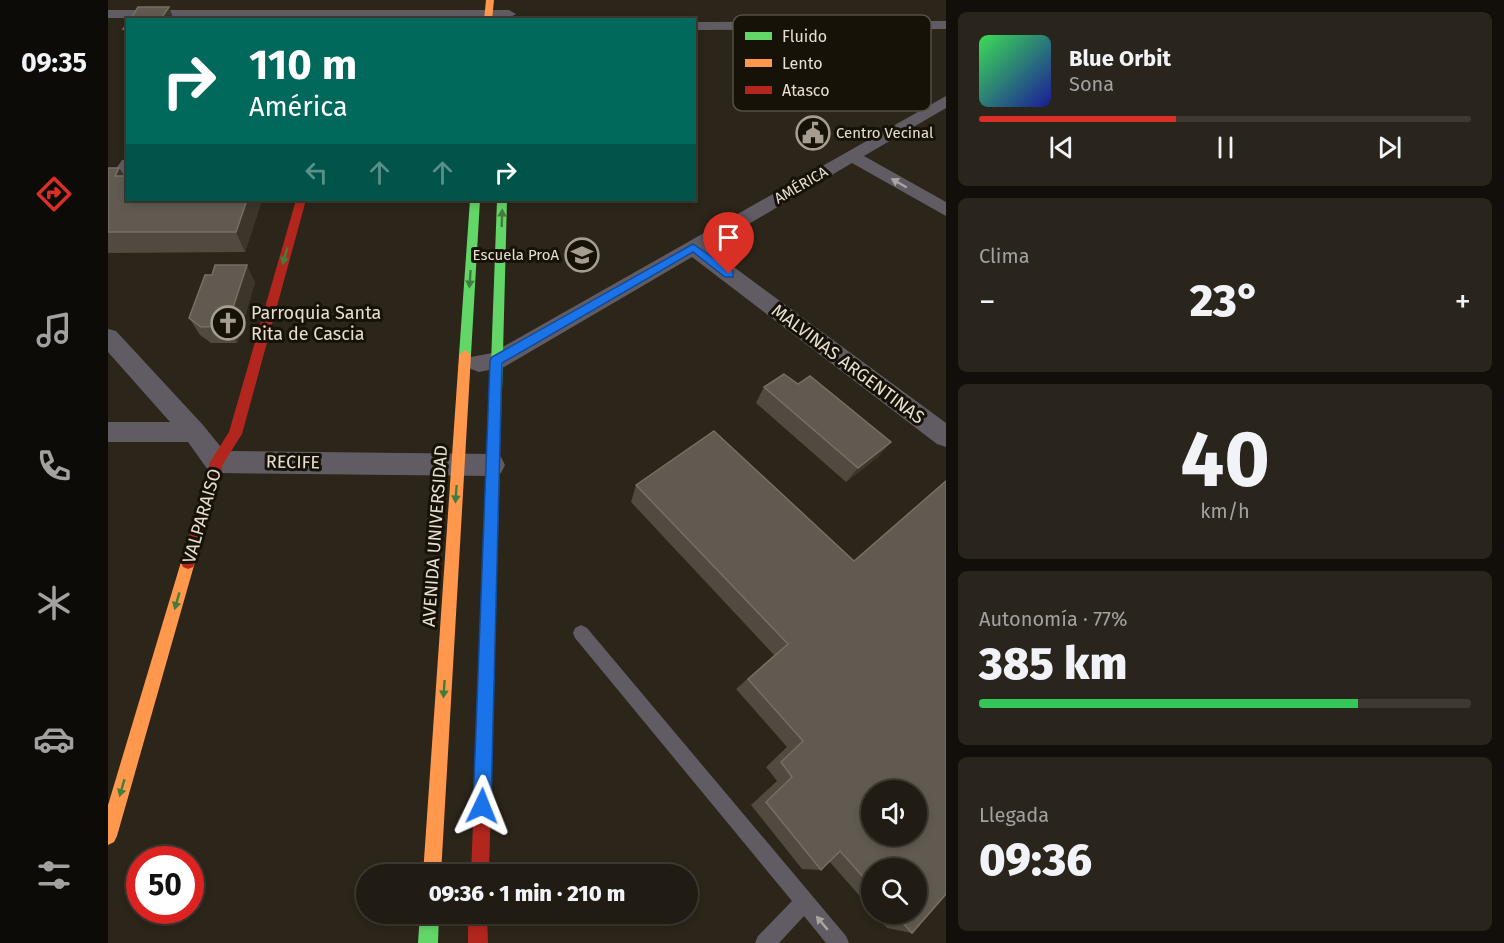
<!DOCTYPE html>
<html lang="es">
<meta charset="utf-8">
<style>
:root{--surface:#211c13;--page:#29251c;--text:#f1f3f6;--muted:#a2a1a0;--line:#3e3a33;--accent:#d93025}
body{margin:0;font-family:"Fira Sans",sans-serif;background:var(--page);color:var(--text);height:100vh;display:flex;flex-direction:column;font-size:22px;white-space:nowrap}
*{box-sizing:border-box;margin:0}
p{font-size:20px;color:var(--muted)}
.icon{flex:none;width:33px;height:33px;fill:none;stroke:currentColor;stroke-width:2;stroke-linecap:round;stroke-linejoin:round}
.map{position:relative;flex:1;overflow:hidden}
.details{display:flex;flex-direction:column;gap:12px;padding:12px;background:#120f0a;width:558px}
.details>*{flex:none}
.guide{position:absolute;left:18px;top:18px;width:570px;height:183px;border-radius:0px;box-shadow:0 3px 9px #0003,0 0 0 2px var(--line);background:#00695c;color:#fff;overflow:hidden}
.controls{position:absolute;left:753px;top:780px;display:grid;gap:12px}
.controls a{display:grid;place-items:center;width:66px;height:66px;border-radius:50%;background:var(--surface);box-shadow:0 3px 9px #0003,0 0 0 2px var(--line);font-size:30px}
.speed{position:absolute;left:18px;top:846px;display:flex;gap:12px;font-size:30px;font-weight:700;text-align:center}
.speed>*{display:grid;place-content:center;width:78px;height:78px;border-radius:50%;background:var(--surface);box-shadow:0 3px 9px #0003,0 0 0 2px var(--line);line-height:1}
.speed .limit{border:9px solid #d22;background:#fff;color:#111}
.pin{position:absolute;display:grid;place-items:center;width:51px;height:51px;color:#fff;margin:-62px -26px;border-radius:50% 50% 50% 0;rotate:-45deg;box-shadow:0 0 6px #0007}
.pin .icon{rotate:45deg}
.me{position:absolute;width:66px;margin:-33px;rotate:2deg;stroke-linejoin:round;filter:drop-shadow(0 0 4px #0008)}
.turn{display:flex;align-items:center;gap:21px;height:126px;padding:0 24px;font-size:27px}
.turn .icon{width:78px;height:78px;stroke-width:2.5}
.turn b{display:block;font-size:42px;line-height:51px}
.lanes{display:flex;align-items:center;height:57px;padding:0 24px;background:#0003;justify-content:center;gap:30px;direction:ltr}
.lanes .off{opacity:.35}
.big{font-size:45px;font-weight:800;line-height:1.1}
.details .widget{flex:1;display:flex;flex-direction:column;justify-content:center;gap:9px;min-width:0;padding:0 21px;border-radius:9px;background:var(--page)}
.details .dial{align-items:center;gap:0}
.dial b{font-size:78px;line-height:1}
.song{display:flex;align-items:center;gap:18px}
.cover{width:72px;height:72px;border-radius:9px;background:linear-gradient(135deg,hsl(130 70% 55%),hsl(240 70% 35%))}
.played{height:6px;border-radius:3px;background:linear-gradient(90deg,var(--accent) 40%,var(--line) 40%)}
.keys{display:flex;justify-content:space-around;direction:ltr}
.heat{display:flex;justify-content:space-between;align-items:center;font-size:33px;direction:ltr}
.charge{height:9px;border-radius:4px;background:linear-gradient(90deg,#34c759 77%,var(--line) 0)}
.trip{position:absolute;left:248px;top:864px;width:342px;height:60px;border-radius:30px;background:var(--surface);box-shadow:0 3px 9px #0003,0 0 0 2px var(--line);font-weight:800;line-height:60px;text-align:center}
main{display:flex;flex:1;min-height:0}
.tab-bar{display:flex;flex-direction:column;width:108px;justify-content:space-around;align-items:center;background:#0d0b08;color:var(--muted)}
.tab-bar .icon{width:42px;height:42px}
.tab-bar .current{color:var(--accent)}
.tab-bar b{font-size:27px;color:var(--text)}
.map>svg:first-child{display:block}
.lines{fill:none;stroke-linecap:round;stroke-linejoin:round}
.lane{fill:#615c64;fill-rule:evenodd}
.street{fill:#615c64;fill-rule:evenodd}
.fast{fill:#63d668;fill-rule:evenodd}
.slow{fill:#ff974d;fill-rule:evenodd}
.jam{fill:#b3261e;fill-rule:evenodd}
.wall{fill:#514a40;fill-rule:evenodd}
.shaded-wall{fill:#3c352a}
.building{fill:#615a50;stroke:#766f64;stroke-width:1.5;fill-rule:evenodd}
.oneway{fill:#aba4a0}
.oneway2{fill:#417e3d}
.route{fill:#1a73e8;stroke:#114b97;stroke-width:1.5}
.labels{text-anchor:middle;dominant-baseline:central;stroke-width:6;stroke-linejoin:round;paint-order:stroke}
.far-poi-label{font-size:15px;fill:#e7ded1;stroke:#171208;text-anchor:start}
.far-street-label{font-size:15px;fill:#e7ded1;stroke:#171208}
.poi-label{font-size:18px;fill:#e7ded1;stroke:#171208;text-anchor:start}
.street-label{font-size:18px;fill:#e7ded1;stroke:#171208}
.key{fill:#171208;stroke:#554f44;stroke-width:1.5}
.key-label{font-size:16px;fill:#e7ded1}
</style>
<main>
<nav class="tab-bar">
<b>09:35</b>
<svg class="icon current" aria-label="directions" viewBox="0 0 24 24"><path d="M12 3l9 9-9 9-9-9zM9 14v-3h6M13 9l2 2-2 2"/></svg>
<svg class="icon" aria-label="music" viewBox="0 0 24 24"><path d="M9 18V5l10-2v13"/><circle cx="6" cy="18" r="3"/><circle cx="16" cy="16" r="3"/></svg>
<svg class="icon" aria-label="phone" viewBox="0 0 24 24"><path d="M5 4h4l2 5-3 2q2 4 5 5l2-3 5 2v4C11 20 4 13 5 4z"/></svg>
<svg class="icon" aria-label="climate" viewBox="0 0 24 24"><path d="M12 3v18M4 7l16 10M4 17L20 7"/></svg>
<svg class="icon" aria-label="car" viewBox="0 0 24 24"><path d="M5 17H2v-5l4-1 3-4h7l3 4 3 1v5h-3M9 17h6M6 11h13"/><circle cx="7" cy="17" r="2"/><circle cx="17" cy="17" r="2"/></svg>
<svg class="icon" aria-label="filters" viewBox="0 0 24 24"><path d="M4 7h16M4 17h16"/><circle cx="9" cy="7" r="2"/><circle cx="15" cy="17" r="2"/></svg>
</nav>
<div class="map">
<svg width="838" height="943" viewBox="0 0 838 943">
<rect width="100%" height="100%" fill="#2c2519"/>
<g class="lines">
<path class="lane" d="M473,625L479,628L738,936L741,943H718L696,916L671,943H647L650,936L684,901L467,638L465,633L467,628Z"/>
<path class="street" d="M0,10H401L408,14L401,18H0Z
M838,21V29L586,30V22Z
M838,96V108L756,156L838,202V216L744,163L600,248L838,423V447L829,444L584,257L396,367L371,372L363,369L360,363L363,357L384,353Z
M20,159V179L8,177L5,173L14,160Z
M0,329L8,331L95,425L116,451L384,454L393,457L397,465L393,473L384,476L109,473L100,470L80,442H0V422H62L0,352Z"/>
<path class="fast" d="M362,200H372L363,355L357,360L351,355Z
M389,200H399L394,391L388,396L382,391Z
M312,914H331L330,943H310Z"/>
<path class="slow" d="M378,0H386L384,20H376Z
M357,350L363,355L333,874H315L351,355Z
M80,555L85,557L87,562L9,836L6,842L0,845V805L73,562L75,557Z"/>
<path class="jam" d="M188,200H198L134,434L115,464L87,562L85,567L80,569L75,567L73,562L102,462L121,432Z
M388,386L394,391L381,874H363L382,391Z
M360,914H379L380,943H360Z"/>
</g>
<path class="wall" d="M20,23V38L15,29Z
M0,168H11L16,176H19L20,178V200H154L137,252L0,253Z
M147,282L129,343H103L92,335L81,318Z
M690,384L783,442L770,457L738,482L648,403L656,387Z
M606,431L746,561L838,481V894L804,933L779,928L766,914H808V868H764V910L721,861L713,870L694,869L643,805L669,781L658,767L679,747L628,689L666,655L523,502L528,485ZM764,790H808V836H764Z"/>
<path class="shaded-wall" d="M61,7L66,20H52Z
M11,168L18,178L19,176L20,178V196L7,176Z
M139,200H154L137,252L128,232Z
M139,265L147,282L129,343L119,326Z
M783,442L770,457L738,482L750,468Z"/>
<path class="building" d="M30,7H61L52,20H22Z
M20,23V29H15Z
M0,168H11L7,176H19L17,180H20V200H139L128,232H0Z
M107,265H139L119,326L93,327L81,318L97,275H104Z
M676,374L690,384L702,376L783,442L750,468L656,387Z
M606,431L746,561L838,481V894L804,933L787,914H808V868H764V887L732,851L713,870L658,802L684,777L673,762L695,741L640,679L680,644L528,485ZM764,790H808V836H764Z"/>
<defs><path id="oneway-solid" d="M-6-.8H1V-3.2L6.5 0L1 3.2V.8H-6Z" transform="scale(1.5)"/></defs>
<g class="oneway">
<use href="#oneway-solid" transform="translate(791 183) rotate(-150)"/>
<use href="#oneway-solid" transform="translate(714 923) rotate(-130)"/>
</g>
<g class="oneway2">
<use href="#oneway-solid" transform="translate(394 218) rotate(-88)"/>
<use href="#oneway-solid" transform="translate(177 256) rotate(106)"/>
<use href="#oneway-solid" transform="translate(362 279) rotate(94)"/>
<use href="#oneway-solid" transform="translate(348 494) rotate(94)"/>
<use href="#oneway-solid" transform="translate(69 601) rotate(106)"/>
<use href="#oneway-solid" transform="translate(336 689) rotate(94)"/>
<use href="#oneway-solid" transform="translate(14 788) rotate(106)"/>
</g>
<path class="route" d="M585,244L625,271V277H617L585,252L394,363L383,806L380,813L374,815L367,813L365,806L382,361L384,357Z"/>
<defs>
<symbol id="civic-ring" viewBox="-11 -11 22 22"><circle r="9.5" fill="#171208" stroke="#a69d91" stroke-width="1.5"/><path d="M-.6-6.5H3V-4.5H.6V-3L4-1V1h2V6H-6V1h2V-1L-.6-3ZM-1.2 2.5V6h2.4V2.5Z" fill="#a69d91"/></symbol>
<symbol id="school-ring" viewBox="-11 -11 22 22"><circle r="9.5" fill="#171208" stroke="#a69d91" stroke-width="1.5"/><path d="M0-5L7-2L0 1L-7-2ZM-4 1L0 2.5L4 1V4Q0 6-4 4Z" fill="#a69d91"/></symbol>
<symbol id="church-ring" viewBox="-11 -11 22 22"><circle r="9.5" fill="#171208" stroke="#a69d91" stroke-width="1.5"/><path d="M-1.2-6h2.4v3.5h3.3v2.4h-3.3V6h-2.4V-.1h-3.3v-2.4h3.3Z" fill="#a69d91"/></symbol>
</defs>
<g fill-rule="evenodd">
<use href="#civic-ring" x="686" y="114" width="38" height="38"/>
<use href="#school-ring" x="455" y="236" width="38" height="38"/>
<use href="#church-ring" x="101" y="304" width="38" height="38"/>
</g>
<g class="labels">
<g class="far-poi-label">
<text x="728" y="133">Centro Vecinal</text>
<text x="451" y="255" text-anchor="end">Escuela ProA</text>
</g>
<g class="far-street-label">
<text transform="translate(693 185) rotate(-30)">AMÉRICA</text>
</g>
<g class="poi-label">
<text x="143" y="313">Parroquia Santa<tspan x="143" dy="21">Rita de Cascia</tspan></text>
</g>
<g class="street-label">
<text transform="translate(740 364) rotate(37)">MALVINAS ARGENTINAS</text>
<text transform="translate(185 462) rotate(1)">RECIFE</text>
<text transform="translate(94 516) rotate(-74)">VALPARAISO</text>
<text transform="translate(327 536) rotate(-86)">AVENIDA UNIVERSIDAD</text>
</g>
</g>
<rect x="625" y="15" width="198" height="96" rx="9" class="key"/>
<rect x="637" y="32" width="27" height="8" fill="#63d668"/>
<rect x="637" y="59" width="27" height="8" fill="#ff974d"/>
<rect x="637" y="86" width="27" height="8" fill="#b3261e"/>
<g class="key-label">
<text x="674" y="42">Fluido</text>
<text x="674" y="69">Lento</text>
<text x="674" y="96">Atasco</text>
</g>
</svg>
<div class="controls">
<a><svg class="icon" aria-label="sound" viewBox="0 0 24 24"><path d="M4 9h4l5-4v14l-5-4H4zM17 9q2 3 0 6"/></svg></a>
<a><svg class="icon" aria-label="search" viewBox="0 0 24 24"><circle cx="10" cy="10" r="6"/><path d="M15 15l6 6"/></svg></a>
</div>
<div class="speed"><div class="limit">50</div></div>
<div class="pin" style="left:621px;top:274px;background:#d93025"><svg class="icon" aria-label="arrive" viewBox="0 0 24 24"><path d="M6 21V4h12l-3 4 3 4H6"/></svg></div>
<svg class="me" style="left:374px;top:806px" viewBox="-20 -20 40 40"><path d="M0-17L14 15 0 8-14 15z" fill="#1a73e8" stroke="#fff" stroke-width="4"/></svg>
<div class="trip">09:36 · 1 min · 210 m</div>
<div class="guide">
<div class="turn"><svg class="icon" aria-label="right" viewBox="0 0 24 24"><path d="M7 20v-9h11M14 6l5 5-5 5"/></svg><div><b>110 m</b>América</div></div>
<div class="lanes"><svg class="icon off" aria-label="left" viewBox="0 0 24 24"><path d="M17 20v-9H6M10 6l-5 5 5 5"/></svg><svg class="icon off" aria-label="ahead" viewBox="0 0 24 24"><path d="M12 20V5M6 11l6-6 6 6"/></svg><svg class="icon off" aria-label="ahead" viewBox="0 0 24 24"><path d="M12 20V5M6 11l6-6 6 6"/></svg><svg class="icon" aria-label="right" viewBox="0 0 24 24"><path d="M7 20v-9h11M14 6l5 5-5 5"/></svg></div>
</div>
</div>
<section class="details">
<div class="widget">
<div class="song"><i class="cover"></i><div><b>Blue Orbit</b><p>Sona</p></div></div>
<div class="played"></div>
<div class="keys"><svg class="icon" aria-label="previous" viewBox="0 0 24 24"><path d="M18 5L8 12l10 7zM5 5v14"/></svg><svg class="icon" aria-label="pause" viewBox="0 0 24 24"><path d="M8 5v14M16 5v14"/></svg><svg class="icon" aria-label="next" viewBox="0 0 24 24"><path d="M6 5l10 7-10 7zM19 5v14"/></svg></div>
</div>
<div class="widget"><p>Clima</p>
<div class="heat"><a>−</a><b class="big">23°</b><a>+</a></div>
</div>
<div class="widget dial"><b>40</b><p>km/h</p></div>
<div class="widget"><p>Autonomía · 77%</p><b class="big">385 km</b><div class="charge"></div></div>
<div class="widget"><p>Llegada</p><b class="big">09:36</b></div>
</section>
</main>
